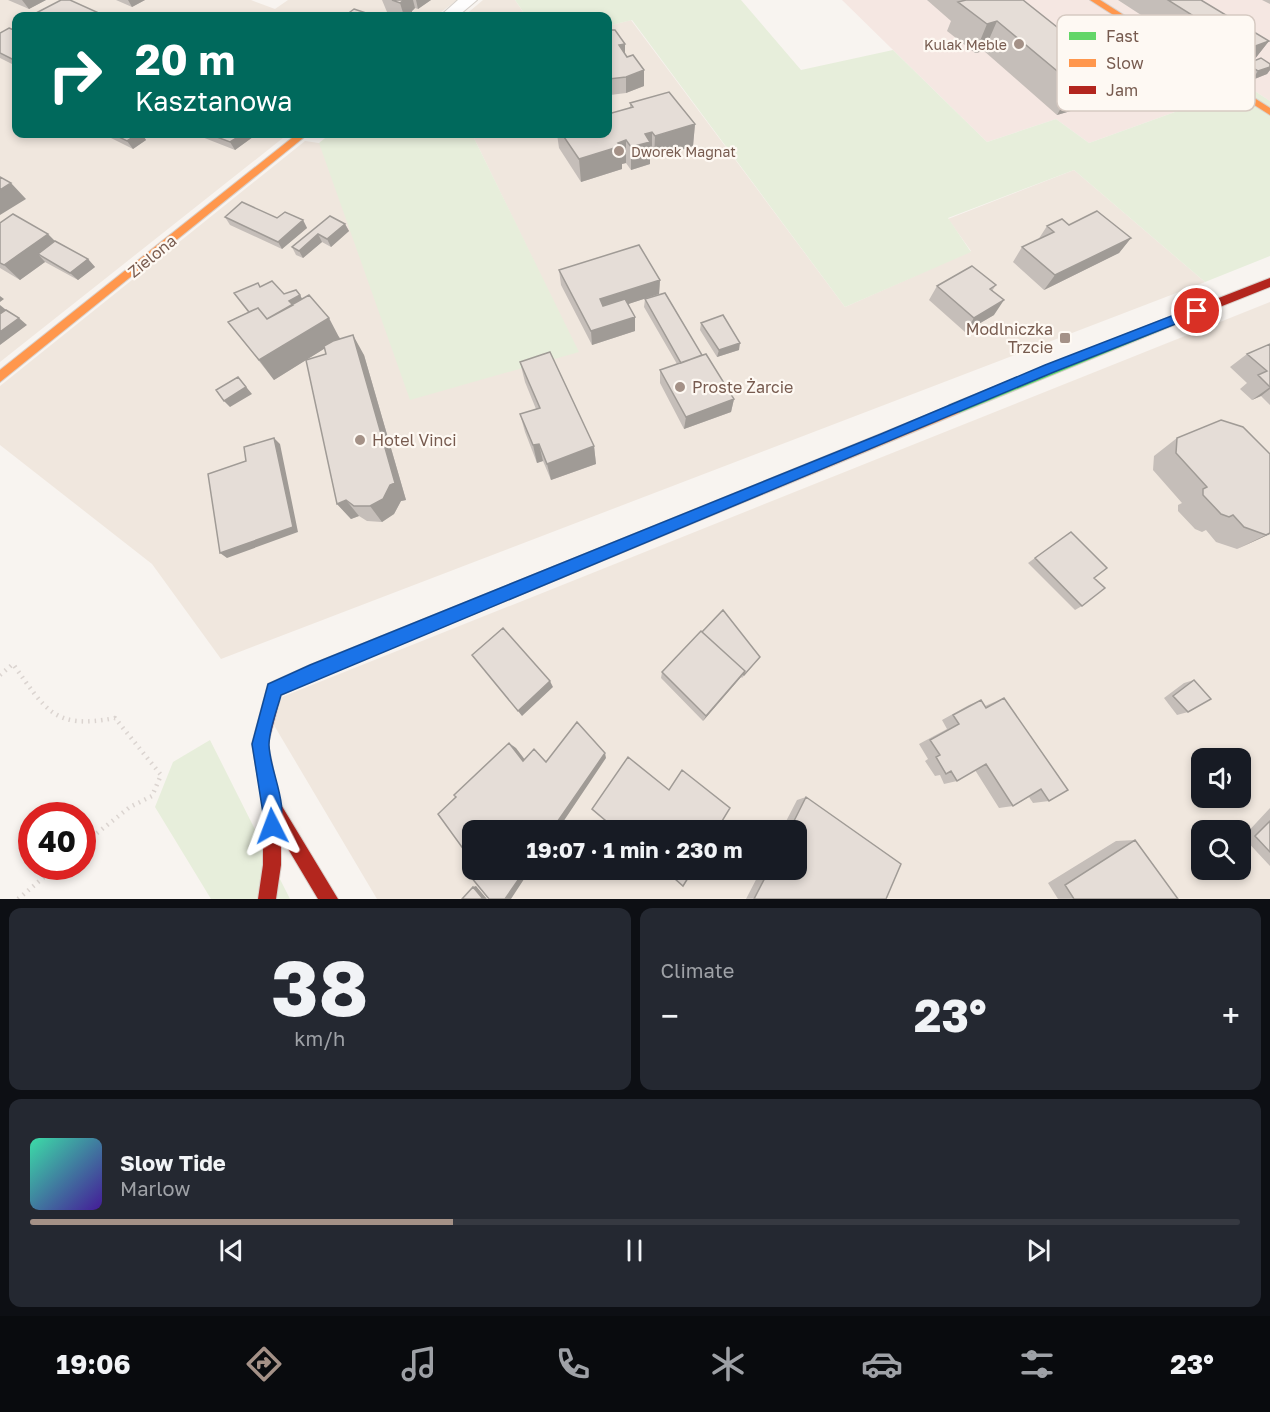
<!DOCTYPE html>
<meta charset="utf-8">
<style>
:root{--surface:#171b24;--page:#242831;--text:#f1f3f6;--muted:#9ea1a6;--line:#363941;--accent:#a49187}
body{margin:0;font-family:"Golos Text",sans-serif;background:var(--page);color:var(--text);height:100vh;display:flex;flex-direction:column;font-size:22px;white-space:nowrap}
*{box-sizing:border-box;margin:0}
p{font-size:20px;color:var(--muted)}
.icon{flex:none;width:33px;height:33px;fill:none;stroke:currentColor;stroke-width:2;stroke-linecap:round;stroke-linejoin:round}
.map{position:relative;height:899px;overflow:hidden}
.drawer{display:flex;flex-direction:column;gap:9px;padding:9px;background:#0d0f14;flex:1}
.drawer>*{flex:none}
.guide{position:absolute;left:12px;top:12px;width:600px;height:126px;border-radius:12px;box-shadow:0 3px 9px #0003;background:#00695c;color:#fff;overflow:hidden}
.controls{position:absolute;left:1191px;top:748px;display:grid;gap:12px}
.controls a{display:grid;place-items:center;width:60px;height:60px;border-radius:12px;background:var(--surface);box-shadow:0 3px 9px #0003;font-size:30px}
.speed{position:absolute;left:18px;top:802px;display:flex;gap:12px;font-size:30px;font-weight:700;text-align:center}
.speed>*{display:grid;place-content:center;width:78px;height:78px;border-radius:50%;background:var(--surface);box-shadow:0 3px 9px #0003;line-height:1}
.speed .limit{border:9px solid #d22;background:#fff;color:#111}
.pin{position:absolute;display:grid;place-items:center;width:51px;height:51px;color:#fff;margin:-26px;border:3px solid #fff;border-radius:50%;box-shadow:0 2px 6px #0007}
.me{position:absolute;width:66px;margin:-33px;rotate:357deg;stroke-linejoin:round;filter:drop-shadow(0 0 4px #0008)}
.turn{display:flex;align-items:center;gap:21px;height:126px;padding:0 24px;font-size:27px}
.turn .icon{width:78px;height:78px;stroke-width:2.5}
.turn b{display:block;font-size:42px;line-height:51px}
.big{font-size:45px;font-weight:700;line-height:1.1}
.drawer .tile{flex:1;display:flex;flex-direction:column;justify-content:center;gap:9px;min-width:0;padding:0 21px;border-radius:12px;background:var(--page)}
.drawer .dial{align-items:center;gap:0}
.dial b{font-size:78px;line-height:1}
.song{display:flex;align-items:center;gap:18px}
.cover{width:72px;height:72px;border-radius:9px;background:linear-gradient(135deg,hsl(160 70% 55%),hsl(260 70% 35%))}
.played{height:6px;border-radius:3px;background:linear-gradient(90deg,var(--accent) 35%,var(--line) 35%)}
.keys{display:flex;justify-content:space-around;direction:ltr}
.heat{display:flex;justify-content:space-between;align-items:center;font-size:33px;direction:ltr}
.drawer .tiles{flex:1;display:grid;gap:9px;grid-template-columns:1fr 1fr}
.tile:last-child{grid-column:span 2}
.trip{position:absolute;left:462px;top:820px;width:345px;height:60px;border-radius:12px;background:var(--surface);box-shadow:0 3px 9px #0003;font-weight:700;line-height:60px;text-align:center}
.tab-bar{display:flex;height:96px;justify-content:space-around;align-items:center;background:#090b0e;color:var(--muted)}
.tab-bar .icon{width:42px;height:42px}
.tab-bar .selected{color:var(--accent)}
.tab-bar b{font-size:27px;color:var(--text)}
.map>svg:first-child{display:block}
.residential{fill:#f0e7de;fill-rule:evenodd}
.commercial{fill:#f5e7e2}
.green{fill:#e7eedb}
.lines{fill:none;stroke-linecap:round;stroke-linejoin:round}
.street-casing{stroke:#d6d0ca;stroke-width:2}
.fast-casing{stroke:#d8d0cb;stroke-width:2}
.slow-casing{stroke:#d8d0cb;stroke-width:2}
.jam-casing{stroke:#d8d0cb;stroke-width:2}
.path{stroke:#dbd4d0;stroke-width:4.5;stroke-dasharray:1.5 5;stroke-linecap:butt}
.street{fill:#fefdfd;fill-rule:evenodd}
.fast{fill:#63d668;fill-rule:evenodd}
.slow{fill:#ff974d;fill-rule:evenodd}
.jam{fill:#b3261e;fill-rule:evenodd}
.wall{fill:#c5beb9}
.shaded-wall{fill:#a09b96}
.building{fill:#e5ddd7;stroke:#a09b96;stroke-width:1.5}
.route{fill:#1a73e8;stroke:#114b97;stroke-width:1.5}
.poi-dot{fill:#a49187;stroke:#fef9f3;stroke-width:2}
.labels{text-anchor:middle;dominant-baseline:central;stroke-width:4.5;stroke-linejoin:round;paint-order:stroke}
.far-poi-label{font-size:14px;fill:#775b4f;stroke:#fef9f3;text-anchor:end}
.street-label{font-size:16px;fill:#775b4f;stroke:#fef9f3}
.poi-label{font-size:16px;fill:#775b4f;stroke:#fef9f3;text-anchor:start}
.key{fill:#fef9f3;stroke:#d6cac2;stroke-width:1.5}
.key-label{font-size:16px;fill:#775b4f}
</style>
<div class="map">
<svg width="1270" height="899" viewBox="0 0 1270 899">
<rect width="100%" height="100%" fill="#f8f4f0"/>
<path class="residential" d="M0,0H251L275,9L288,0H457L436,16H16V134H288L0,362Z
M483,0H515L526,16H464Z
M631,20L845,307L971,251L948,219L1074,170L1205,282L221,659L152,564L0,445V386L305,141L319,143L578,352L472,134H608V26Z
M1270,302V899H377L262,705ZM1202,759H1240V798H1202ZM472,831H796V870H472ZM1202,831H1240V870H1202Z"/>
<path class="commercial" d="M842,0H1270V101L1247,86L1089,143L1056,119L987,142Z"/>
<path class="green" d="M515,0H741L801,70L893,50L987,142L1056,119L1089,143L1247,86L1270,101V256L1205,282L1074,170L948,218L971,252L845,307L632,20L608,26V16H526Z
M330,134H472L579,352L410,400L319,143Z
M210,740L290,899H211L155,807L173,762Z"/>
<g class="lines">
<defs>
<path id="street" d="M458,0H477L458,16H440Z"/>
<path id="fast" d="M1192,308L1198,313L1196,316L959,413H949L947,409L949,405Z"/>
<path id="slow" d="M1090,0H1100L1270,108V115Z
M297,134H308L0,382V370Z
M954,404L959,405L961,409L959,413L558,579L553,577L551,572L553,567Z"/>
<path id="jam" d="M1270,278V287L1192,318L1186,313L1188,310Z
M558,565L563,567L565,572L563,577L315,679L281,695L268,744L280,803L338,899H318L281,837V865L276,899H258L263,865V806L252,744L268,684L310,665Z"/>
</defs>
<use href="#street" class="street-casing"/>
<use href="#fast" class="fast-casing"/>
<use href="#slow" class="slow-casing"/>
<use href="#jam" class="jam-casing"/>
<path class="path" d="M0,675L13,664C46,710 54,730 115,718L161,775L152,796L130,807L82,845
M18,899L56,867"/>
<use href="#street" class="street"/>
<use href="#fast" class="fast"/>
<use href="#slow" class="slow"/>
<use href="#jam" class="jam"/>
</g>
<path class="wall" d="M8,0H46L29,9Z
M116,0H145L132,7Z
M382,0H431L418,9L415,8L412,11V13L408,16H398L387,12Z
M927,0H1023L1098,103L1057,115L984,51L975,53L947,31L951,21Z
M1118,0H1201L1269,41L1253,61L1270,64V70L1267,74L1252,80L1240,72L1244,67L1232,71L1222,64L1218,65Z
M1262,0H1270V4Z
M608,30L625,44V54L627,57L644,70V86L626,93L610,95L608,91Z
M16,31V66L0,58V33Z
M630,103L695,124L693,146L654,159L652,155L650,156V164L631,170L626,163L622,164V169L581,182L559,148L557,134H608L630,107Z
M105,134H142L146,140L133,149L107,136Z
M200,134H257L235,150L202,137Z
M330,216L345,224L349,231L331,247L322,242L303,258L296,255L292,247Z
M225,217L303,220L307,228L282,249L230,225Z
M0,223L55,241L88,259L95,267L78,280L45,262L20,280L0,268Z
M1047,226L1131,238L1119,253L1044,290L1013,262L1022,247L1038,240Z
M559,270L660,280L659,294L628,304L635,331L592,345L561,285Z
M996,285L992,291L994,315L965,332L929,300L937,286Z
M260,287L284,294L300,295L302,299L340,338L364,355L406,500L401,501L394,514L382,522L367,521L359,516L351,519L337,504L325,348L274,380L228,322L248,312L234,293Z
M645,299L702,355L734,399L731,412L684,429L660,383V370L677,364L644,307Z
M701,323L739,350L717,357L700,330Z
M1270,344V405L1261,396L1252,400L1240,389L1247,383L1230,367L1247,354Z
M520,362L594,446L596,464L551,480L543,461L537,463L525,432L520,414L536,409L525,382Z
M1177,438L1270,454V534L1237,549L1216,542L1206,530L1202,532L1195,529L1178,511V505L1182,503L1153,470L1154,456Z
M1071,532L1082,606L1075,610L1028,563Z
M760,657L742,678L741,677L703,721L661,678L662,672Z
M1194,680L1188,712L1177,715L1164,698L1184,683Z
M1004,698L1049,801L1033,803L1029,797L1013,806L999,808L975,770L957,781L944,784L940,775L935,776L925,761L928,759L919,744L947,729L942,720L969,705L981,700L985,706Z
M806,797L886,899H746L761,870H796V831H781L797,800Z
M1270,808V866L1243,837Z
M1135,840L1178,899H1058L1048,883L1116,841Z"/>
<path class="shaded-wall" d="M22,0H46L29,9Z
M128,0H145L132,7Z
M404,0H413L415,8L412,11V13L408,16H404L400,3Z
M416,0H431L418,9Z
M997,21L984,51L975,53L987,24Z
M1239,41L1222,64L1218,65L1235,42Z
M1269,41L1251,64H1246L1244,67L1232,71L1250,48Z
M625,44V60L619,45Z
M1270,67V70L1267,74L1252,80L1258,71Z
M644,70V86L626,93V77Z
M1116,74L1098,103L1057,115L1074,85Z
M695,124L693,146L654,159L655,136Z
M652,132V155L650,156V164L631,170V147L645,134Z
M138,134H142L146,140L133,149L127,141Z
M243,134H257L235,150L230,142Z
M626,140V163L622,164V169L581,182L579,159Z
M11,183L26,199L0,215V190Z
M303,220L307,228L282,249L278,242Z
M345,224L349,231L331,247L327,239Z
M48,234L63,249L38,254L45,262L20,280L4,265Z
M318,234L322,242L303,258L299,251Z
M1131,238L1119,253L1044,290L1055,275Z
M88,259L95,267L78,280L70,273Z
M660,280L659,294L601,313L600,299Z
M300,295L308,310L271,325L289,301Z
M0,296L4,299L0,302Z
M1004,300L994,315L965,332L974,318Z
M0,305L15,317L0,328Z
M635,317V331L592,345L591,331Z
M19,318L27,325L0,345V332Z
M329,318L340,339L274,380L259,360Z
M353,335L364,355L406,500L401,501L394,514L382,522L370,506Z
M740,343L739,350L717,357L719,350Z
M238,377L252,394L230,407L224,401Z
M1270,387V389L1261,396L1252,400Z
M734,399L731,412L684,429L686,417Z
M274,438L280,444L298,532L227,558L220,553Z
M539,444L543,461L537,463L533,445Z
M594,446L596,464L551,480L547,464Z
M346,500L359,516L351,519L337,504Z
M1270,533V534L1237,549Z
M745,671L741,677L703,721L706,716Z
M550,681L553,687L522,716L518,711Z
M509,743L516,748L529,765L523,761Z
M605,753L606,758L557,831H551Z
M525,870H530L511,899H505Z
M476,886L487,899H483L473,887Z"/>
<path class="building" d="M61,0H70L101,14L97,16H47L38,12Z
M392,0H404L400,3Z
M966,0H1023L1116,74L1074,85L997,21L987,24L958,2Z
M1168,0H1201L1269,41L1250,48L1239,41L1235,42Z
M354,9L375,16H337L346,15Z
M9,28L16,31V61L0,53V33Z
M608,30H615L625,44L619,45L627,57L633,55L644,70L626,77L609,79L608,76Z
M1261,58L1270,64V67L1258,71L1246,64Z
M669,92L695,124L655,136L652,132L645,134L650,142L631,147L626,140L618,143L621,146L579,159L562,134H608V114L633,107L630,103Z
M113,134H138L127,141Z
M209,134H243L230,142Z
M0,177L11,183L0,190Z
M242,202L277,218L285,212L303,220L278,242L225,217Z
M1097,211L1131,238L1055,275L1022,247L1054,232L1047,226L1062,219L1069,225Z
M13,214L48,234L4,265L0,263V223Z
M330,216L345,224L327,239L318,234L299,251L292,247Z
M55,241L88,259L70,273L38,254Z
M639,245L660,280L600,299L603,306L625,299L635,317L591,331L559,270Z
M972,266L996,285L990,289L1004,300L974,318L937,286Z
M272,281L284,294L296,290L300,295L289,301L293,305L267,319L258,308L249,312L234,293L258,283L260,287Z
M665,293L702,355L681,363L645,299Z
M309,295L329,318L259,360L228,322L258,308L267,319Z
M6,310L19,318L0,332V314Z
M723,315L740,343L719,350L701,323Z
M353,335L395,483L390,485L383,499L370,506H354L346,500L337,504L306,360L326,354L324,346L333,341Z
M1270,344V387L1258,375L1267,371L1247,354Z
M550,352L594,446L547,464L539,444L533,445L520,414L540,408L520,362Z
M706,354L734,399L686,417L660,370Z
M238,377L246,387L224,401L216,390Z
M1221,420L1243,427L1270,454V533L1266,535L1244,527L1233,515L1229,517L1221,514L1203,495V489L1207,487L1176,453L1177,438Z
M274,438L293,527L220,553L208,474L246,461L244,447Z
M1071,532L1107,568L1094,578L1105,588L1082,606L1035,558Z
M723,610L760,657L744,675L743,674L745,671L702,632Z
M503,628L550,681L518,711L472,655Z
M701,631L745,671L706,716L662,672Z
M1194,680L1211,699L1188,712L1173,696Z
M1004,698L1068,790L1049,801L1041,789L1013,806L986,764L957,781L951,771L946,774L936,757L940,755L930,740L959,724L953,715L981,700L986,708Z
M577,722L605,753L551,831H472V861L438,814L456,797L454,795L509,743L523,761L534,749L546,762Z
M628,757L669,790L682,770L730,808L716,831H618L592,809Z
M806,797L901,864L886,899H754L769,870H796V831H789Z
M1270,821V852L1255,836Z
M1135,840L1178,899H1074L1065,885Z
M472,865V870H525L505,899H489L466,871Z
M665,870H693L683,886Z
M473,887L483,899H462Z"/>
<path class="route" d="M1197,306L1203,311L1201,314L1054,372L281,695C277,710 269,730 269,745C270,773 290,804 278,832L272,835L266,832L252,744L268,684L310,665L881,434L1045,365Z"/>
<g class="poi-dot">
<circle cx="1019" cy="44" r="6"/>
<circle cx="619" cy="151" r="6"/>
<rect x="1059" y="332" width="12" height="12" rx="3"/>
<circle cx="680" cy="387" r="6"/>
<circle cx="360" cy="440" r="6"/>
</g>
<g class="labels">
<g class="far-poi-label">
<text x="1007" y="44">Kulak Meble</text>
<text x="631" y="151" text-anchor="start">Dworek Magnat</text>
</g>
<g class="street-label">
<text transform="translate(152 256) rotate(-39)">Zielona</text>
</g>
<g class="poi-label">
<text x="1053" y="329" text-anchor="end">Modlniczka<tspan x="1053" dy="18">Trzcie</tspan></text>
<text x="692" y="387">Proste Żarcie</text>
<text x="372" y="440">Hotel Vinci</text>
</g>
</g>
<rect x="1057" y="15" width="198" height="96" rx="9" class="key"/>
<rect x="1069" y="32" width="27" height="8" fill="#63d668"/>
<rect x="1069" y="59" width="27" height="8" fill="#ff974d"/>
<rect x="1069" y="86" width="27" height="8" fill="#b3261e"/>
<g class="key-label">
<text x="1106" y="42">Fast</text>
<text x="1106" y="69">Slow</text>
<text x="1106" y="96">Jam</text>
</g>
</svg>
<div class="controls">
<a><svg class="icon" aria-label="sound" viewBox="0 0 24 24"><path d="M4 9h4l5-4v14l-5-4H4zM17 9q2 3 0 6"/></svg></a>
<a><svg class="icon" aria-label="search" viewBox="0 0 24 24"><circle cx="10" cy="10" r="6"/><path d="M15 15l6 6"/></svg></a>
</div>
<div class="speed"><div class="limit">40</div></div>
<div class="pin" style="left:1197px;top:311px;background:#d93025"><svg class="icon" aria-label="arrive" viewBox="0 0 24 24"><path d="M6 21V4h12l-3 4 3 4H6"/></svg></div>
<svg class="me" style="left:272px;top:826px" viewBox="-20 -20 40 40"><path d="M0-17L14 15 0 8-14 15z" fill="#1a73e8" stroke="#fff" stroke-width="4"/></svg>
<div class="trip">19:07 · 1 min · 230 m</div>
<div class="guide">
<div class="turn"><svg class="icon" aria-label="right" viewBox="0 0 24 24"><path d="M7 20v-9h11M14 6l5 5-5 5"/></svg><div><b>20 m</b>Kasztanowa</div></div>
</div>
</div>
<section class="drawer">
<div class="tiles">
<div class="tile dial"><b>38</b><p>km/h</p></div>
<div class="tile"><p>Climate</p>
<div class="heat"><a>−</a><b class="big">23°</b><a>+</a></div>
</div>
<div class="tile">
<div class="song"><i class="cover"></i><div><b>Slow Tide</b><p>Marlow</p></div></div>
<div class="played"></div>
<div class="keys"><svg class="icon" aria-label="previous" viewBox="0 0 24 24"><path d="M18 5L8 12l10 7zM5 5v14"/></svg><svg class="icon" aria-label="pause" viewBox="0 0 24 24"><path d="M8 5v14M16 5v14"/></svg><svg class="icon" aria-label="next" viewBox="0 0 24 24"><path d="M6 5l10 7-10 7zM19 5v14"/></svg></div>
</div>
</div>
</section>
<nav class="tab-bar">
<b>19:06</b>
<svg class="icon selected" aria-label="directions" viewBox="0 0 24 24"><path d="M12 3l9 9-9 9-9-9zM9 14v-3h6M13 9l2 2-2 2"/></svg>
<svg class="icon" aria-label="music" viewBox="0 0 24 24"><path d="M9 18V5l10-2v13"/><circle cx="6" cy="18" r="3"/><circle cx="16" cy="16" r="3"/></svg>
<svg class="icon" aria-label="phone" viewBox="0 0 24 24"><path d="M5 4h4l2 5-3 2q2 4 5 5l2-3 5 2v4C11 20 4 13 5 4z"/></svg>
<svg class="icon" aria-label="climate" viewBox="0 0 24 24"><path d="M12 3v18M4 7l16 10M4 17L20 7"/></svg>
<svg class="icon" aria-label="car" viewBox="0 0 24 24"><path d="M5 17H2v-5l4-1 3-4h7l3 4 3 1v5h-3M9 17h6M6 11h13"/><circle cx="7" cy="17" r="2"/><circle cx="17" cy="17" r="2"/></svg>
<svg class="icon" aria-label="filters" viewBox="0 0 24 24"><path d="M4 7h16M4 17h16"/><circle cx="9" cy="7" r="2"/><circle cx="15" cy="17" r="2"/></svg>
<b>23°</b>
</nav>
